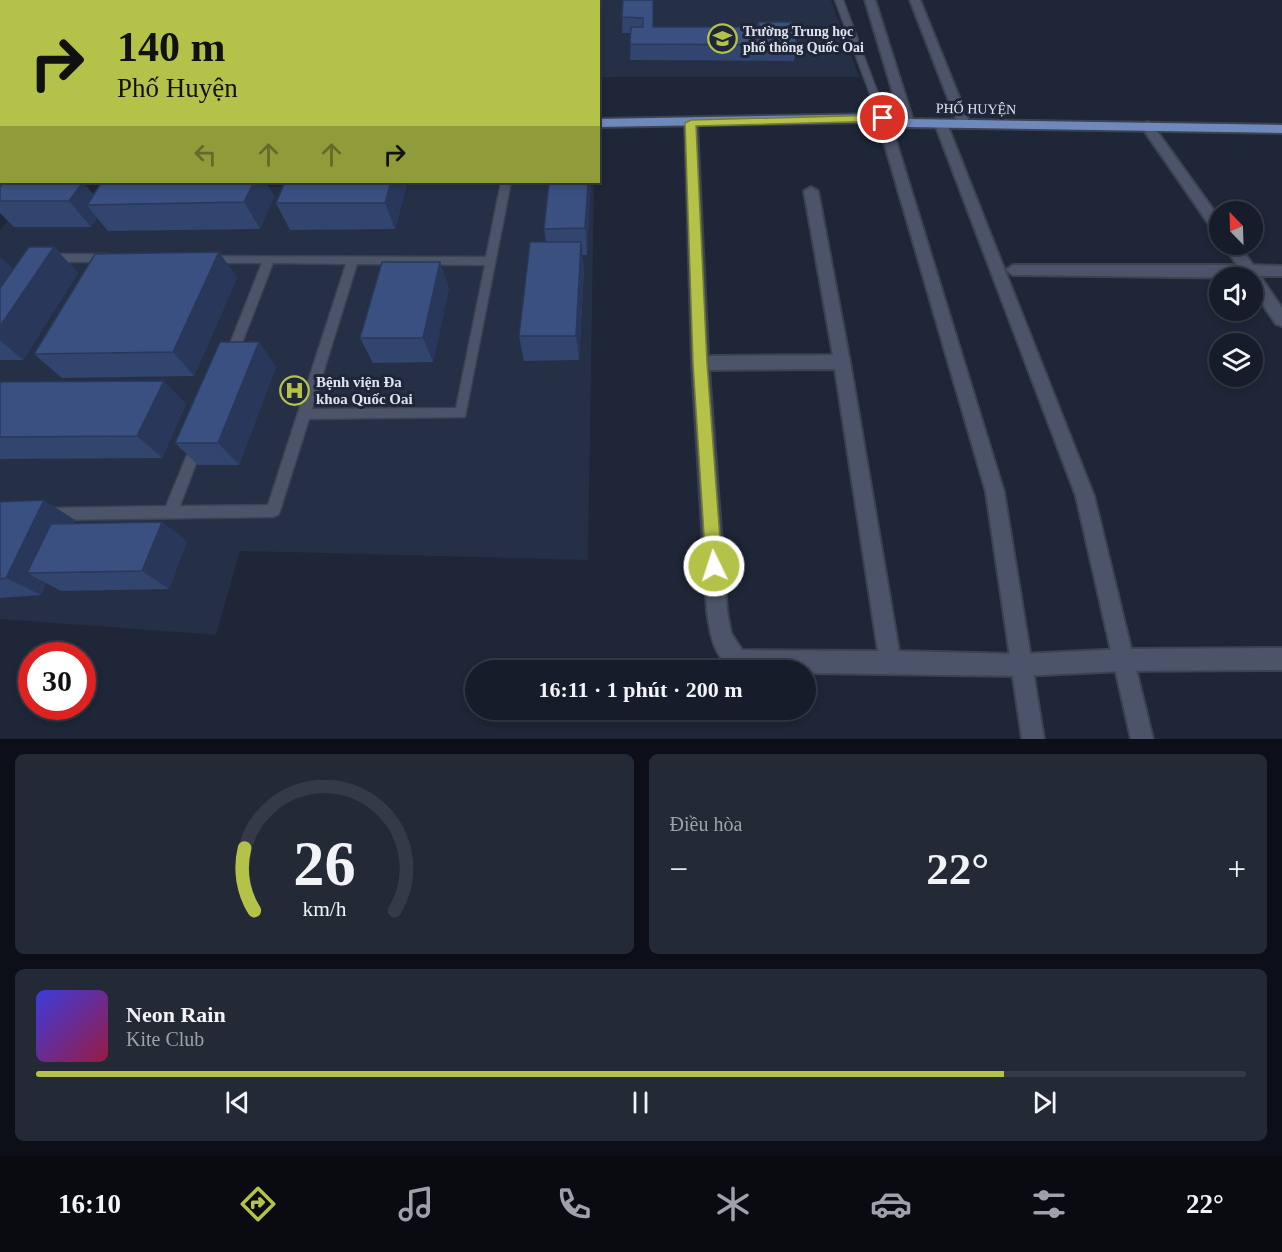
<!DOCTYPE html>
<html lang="vi">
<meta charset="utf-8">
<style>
:root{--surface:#161c29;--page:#232935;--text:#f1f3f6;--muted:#9ea1a8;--line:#353a46;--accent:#b5c249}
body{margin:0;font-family:"Times New Roman",serif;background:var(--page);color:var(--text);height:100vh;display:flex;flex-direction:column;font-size:22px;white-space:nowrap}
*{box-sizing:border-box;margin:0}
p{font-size:20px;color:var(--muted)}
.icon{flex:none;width:33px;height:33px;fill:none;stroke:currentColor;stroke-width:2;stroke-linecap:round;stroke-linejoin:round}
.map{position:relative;height:739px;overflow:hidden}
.sheet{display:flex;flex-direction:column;gap:15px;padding:15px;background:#0c0f17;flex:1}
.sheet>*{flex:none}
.banner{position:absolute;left:0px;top:0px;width:600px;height:183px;box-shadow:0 3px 9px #0003,0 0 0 2px var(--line);background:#b5c249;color:#111;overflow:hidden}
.needle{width:39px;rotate:337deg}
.buttons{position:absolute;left:1209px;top:201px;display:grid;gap:12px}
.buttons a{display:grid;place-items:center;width:54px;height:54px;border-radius:50%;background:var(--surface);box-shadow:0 3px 9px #0003,0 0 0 2px var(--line);font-size:30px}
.speed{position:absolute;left:18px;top:642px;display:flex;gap:12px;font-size:30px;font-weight:700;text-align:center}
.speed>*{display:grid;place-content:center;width:78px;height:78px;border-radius:50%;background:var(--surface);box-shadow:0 3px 9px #0003,0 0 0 2px var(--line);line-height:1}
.speed .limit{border:9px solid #d22;background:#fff;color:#111}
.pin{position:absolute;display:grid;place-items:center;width:51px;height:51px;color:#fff;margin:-26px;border:3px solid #fff;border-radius:50%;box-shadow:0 2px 6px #0007}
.me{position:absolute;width:66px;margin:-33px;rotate:356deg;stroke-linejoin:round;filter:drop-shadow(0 0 4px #0008)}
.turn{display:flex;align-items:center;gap:21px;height:126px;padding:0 18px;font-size:27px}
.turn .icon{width:78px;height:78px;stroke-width:2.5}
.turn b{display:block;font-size:42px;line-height:51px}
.lanes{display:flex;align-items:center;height:57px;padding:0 18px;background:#0003;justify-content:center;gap:30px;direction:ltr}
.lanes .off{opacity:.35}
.big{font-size:45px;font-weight:600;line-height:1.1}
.sheet .card{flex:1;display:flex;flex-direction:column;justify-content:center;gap:9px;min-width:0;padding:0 21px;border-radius:9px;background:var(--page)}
.sheet .dial{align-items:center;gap:0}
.dial svg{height:156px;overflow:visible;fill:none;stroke:var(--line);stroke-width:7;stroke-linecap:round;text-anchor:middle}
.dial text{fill:var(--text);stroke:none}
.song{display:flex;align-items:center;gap:18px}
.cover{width:72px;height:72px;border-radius:9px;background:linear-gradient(135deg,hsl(240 70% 55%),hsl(340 70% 35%))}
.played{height:6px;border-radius:3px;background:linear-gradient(90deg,var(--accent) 80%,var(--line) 80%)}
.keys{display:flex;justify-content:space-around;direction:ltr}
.heat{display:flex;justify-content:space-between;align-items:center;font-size:33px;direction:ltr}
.sheet .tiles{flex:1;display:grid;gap:15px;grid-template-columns:1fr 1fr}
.card:last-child{grid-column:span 2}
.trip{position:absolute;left:465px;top:660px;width:351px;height:60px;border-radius:30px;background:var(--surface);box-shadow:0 3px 9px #0003,0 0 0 2px var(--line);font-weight:600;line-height:60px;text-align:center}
.menu{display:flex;height:96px;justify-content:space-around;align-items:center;background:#090b10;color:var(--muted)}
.menu .icon{width:42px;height:42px}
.menu .active{color:var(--accent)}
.menu b{font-size:27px;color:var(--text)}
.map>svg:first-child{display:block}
.built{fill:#252f46}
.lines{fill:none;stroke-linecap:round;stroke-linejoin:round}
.service-casing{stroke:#3b4250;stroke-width:3}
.minor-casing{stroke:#3b4250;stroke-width:4}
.tertiary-casing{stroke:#3b4250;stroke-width:4}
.primary-casing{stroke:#3b4250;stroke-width:4}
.service{fill:#4b5468;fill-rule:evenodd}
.minor{fill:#4b5468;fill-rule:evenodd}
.tertiary{fill:#4b5468;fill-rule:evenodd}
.primary{fill:#7089bd;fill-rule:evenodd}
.wall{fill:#32456f}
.shaded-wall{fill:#29385a}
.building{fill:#3a5081;stroke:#29385a;stroke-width:1.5}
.route{fill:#b5c249;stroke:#767e2f;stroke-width:1.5}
.labels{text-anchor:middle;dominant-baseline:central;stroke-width:6;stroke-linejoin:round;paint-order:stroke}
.far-poi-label{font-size:14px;font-weight:bold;fill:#dee3ef;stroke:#1e2637;text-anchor:start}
.far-street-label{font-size:14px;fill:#dee3ef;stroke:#1e2637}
.poi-label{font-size:15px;font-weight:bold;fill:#dee3ef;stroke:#1e2637;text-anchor:start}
</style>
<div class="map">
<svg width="1282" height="739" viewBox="0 0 1282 739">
<rect width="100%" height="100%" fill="#1e2637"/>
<path class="built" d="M423,0H831L859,77H599L598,2Z
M285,182H594L588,560L240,551L216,635L0,619V230L20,205H120L133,186L282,187Z"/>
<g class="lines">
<defs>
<path id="service" d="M835,0H843L887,118L886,120H880L879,118Z
M501,182H511L465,417L309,419L280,511L278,515L273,517L49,520L44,519L42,514L44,509L49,508L166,506L191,445L192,441L197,439L202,441L203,445L180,506L268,505L346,264L273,263L237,356L235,359H227L225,356L262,263H209L205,262L204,259L205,256L486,257ZM357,264L485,265L456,408L312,409Z
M50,254H107L112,258L107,262H50L45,258Z"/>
<path id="minor" d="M323,0H333L322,2Z
M865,0H875L914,123L912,126L908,127L902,123Z
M910,0H920L970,124L968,127H960L958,124Z
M691,119L697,123L708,356L833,355L804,191L811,187L818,191L850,362L899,651L1022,654L1124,649L1282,648V670L1124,671L1022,676L806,673V670H738C714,662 710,633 707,611L692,363L685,123ZM835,369L878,651L742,650L731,633L727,611L709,370Z
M1147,122L1151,123L1220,219V235L1215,233L1141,126Z
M1223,244H1238L1253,265L1282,266V276H1260L1282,308V326L1276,324L1252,289V278L1013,275L1006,270L1013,265H1237Z"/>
<path id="tertiary" d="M883,114L889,118L1004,492L1044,739H1022L986,492L877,118Z
M941,120L947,124L1094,496L1153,739H1131L1076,496L935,124Z"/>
<path id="primary" d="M77,0H87L76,2Z
M0,77H2L0,84Z
M883,114L908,119L1282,125V133L908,127L883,122L598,127V119Z
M0,119H2V127H0Z"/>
</defs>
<use href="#service" class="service-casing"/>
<use href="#minor" class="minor-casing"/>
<use href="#tertiary" class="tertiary-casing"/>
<use href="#primary" class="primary-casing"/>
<use href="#service" class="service"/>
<use href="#minor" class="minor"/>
<use href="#tertiary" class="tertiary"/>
<use href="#primary" class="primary"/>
</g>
<path class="wall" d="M623,0L653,27H757L758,22L797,45L794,61L630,60L631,33H622Z
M0,171L2,182H83L93,194L102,182H266L274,196L260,229L108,231L97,218L91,227H14L0,213Z
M549,182H590L587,255H582L584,268L579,360L524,361L519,336L546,242L544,229Z
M407,185L395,229L290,230L276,203Z
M54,247L78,273L23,360H0V257L13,270Z
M219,252L237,278L194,376L62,378L34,354Z
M449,288L433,362L373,363L360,338Z
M259,342L276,367L239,465H198L175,443Z
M0,382L186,404L162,458L0,459Z
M0,502L75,520L73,524L162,522L187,541L169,589L61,591L46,583L41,595L0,598Z"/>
<path class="shaded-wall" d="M83,182L101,204L87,205L97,218L91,227L69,201Z
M254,182H266L274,196L260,229L244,202Z
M391,182H406L407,185L395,229L385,203Z
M588,182H590L591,186L587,255L585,228Z
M581,242L584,268L579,360L576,336Z
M54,247L78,273L23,360L0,340V326Z
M219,252L237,278L194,376L173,352Z
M0,257L15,272L0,294Z
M440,262L449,288L433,362L423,338Z
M259,342L276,367L239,465L218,443Z
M164,381L186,404L162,458L137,436Z
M44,500L75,520L51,573H27L46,583L41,595L6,578Z
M162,522L187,541L169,589L142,571Z"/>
<path class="building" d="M623,0H653V27H759L758,22H792L797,45L630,44L631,27H643V18L622,17Z
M0,171H2V182H5L0,187Z
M5,182H83L69,201H0V187Z
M102,182H254L244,202L87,205Z
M285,182H391L385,203H276Z
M549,182H588L585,228L544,229Z
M530,242H581L576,336H519Z
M29,247H54L0,326V288Z
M219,252L173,352L34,354L95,254Z
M382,262H440L423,338H360Z
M220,342H259L218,443H175Z
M164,381L137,436L0,437V382Z
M44,500L6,578L0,579V502Z
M162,522L142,571L27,573L51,524Z"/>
<path class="route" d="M883,115L888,118L887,121L696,126L707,363L722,566L719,572L714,574L708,572L706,566L693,363L685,123L691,120Z"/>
<defs>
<symbol id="school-ring" viewBox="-11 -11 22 22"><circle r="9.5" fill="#1e2637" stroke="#b5c249" stroke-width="1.5"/><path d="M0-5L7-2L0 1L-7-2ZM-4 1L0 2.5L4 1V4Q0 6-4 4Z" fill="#b5c249"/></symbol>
<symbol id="hospital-ring" viewBox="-11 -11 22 22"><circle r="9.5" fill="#1e2637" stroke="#b5c249" stroke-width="1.5"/><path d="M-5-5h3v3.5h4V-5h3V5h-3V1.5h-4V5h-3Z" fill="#b5c249"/></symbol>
</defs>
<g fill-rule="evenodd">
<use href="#school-ring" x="706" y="22" width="33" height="33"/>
<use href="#hospital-ring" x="278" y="374" width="33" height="33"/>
</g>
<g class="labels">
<g class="far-poi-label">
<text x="743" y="31">Trường Trung học<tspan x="743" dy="16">phổ thông Quốc Oai</tspan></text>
</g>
<g class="far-street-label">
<text transform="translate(976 109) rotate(1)">PHỐ HUYỆN</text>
</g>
<g class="poi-label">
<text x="316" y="382">Bệnh viện Đa<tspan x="316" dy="17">khoa Quốc Oai</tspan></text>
</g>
</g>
</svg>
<div class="buttons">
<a><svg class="needle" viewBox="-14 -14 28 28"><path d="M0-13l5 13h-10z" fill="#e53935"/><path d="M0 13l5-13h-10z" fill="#9ea1a8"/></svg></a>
<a><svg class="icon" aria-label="sound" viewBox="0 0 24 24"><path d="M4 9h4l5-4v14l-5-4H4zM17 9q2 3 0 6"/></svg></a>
<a><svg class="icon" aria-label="layers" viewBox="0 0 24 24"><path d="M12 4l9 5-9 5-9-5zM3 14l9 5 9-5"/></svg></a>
</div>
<div class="speed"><div class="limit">30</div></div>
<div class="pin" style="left:883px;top:118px;background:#d93025"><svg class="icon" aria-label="arrive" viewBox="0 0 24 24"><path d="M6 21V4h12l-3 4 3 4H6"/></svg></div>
<svg class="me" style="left:714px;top:566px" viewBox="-20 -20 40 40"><circle r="17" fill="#b5c249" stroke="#fff" stroke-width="3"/><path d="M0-11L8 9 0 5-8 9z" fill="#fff"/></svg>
<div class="trip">16:11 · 1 phút · 200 m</div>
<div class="banner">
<div class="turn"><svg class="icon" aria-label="right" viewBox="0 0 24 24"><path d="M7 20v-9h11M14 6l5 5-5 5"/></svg><div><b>140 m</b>Phố Huyện</div></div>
<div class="lanes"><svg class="icon off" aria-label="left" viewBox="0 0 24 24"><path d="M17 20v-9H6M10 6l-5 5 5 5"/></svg><svg class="icon off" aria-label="ahead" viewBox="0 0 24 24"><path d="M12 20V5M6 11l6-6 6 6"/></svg><svg class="icon off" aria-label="ahead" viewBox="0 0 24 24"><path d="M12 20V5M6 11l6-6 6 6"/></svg><svg class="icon" aria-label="right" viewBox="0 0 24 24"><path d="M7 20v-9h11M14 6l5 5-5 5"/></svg></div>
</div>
</div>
<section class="sheet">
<div class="tiles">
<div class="card dial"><svg viewBox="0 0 100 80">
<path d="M14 69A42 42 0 1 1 86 69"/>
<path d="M14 69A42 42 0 0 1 9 37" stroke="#b5c249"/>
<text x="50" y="56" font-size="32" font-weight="700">26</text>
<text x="50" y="72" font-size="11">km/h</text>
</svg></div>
<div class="card"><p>Điều hòa</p>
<div class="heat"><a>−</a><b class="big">22°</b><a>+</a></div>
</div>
<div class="card">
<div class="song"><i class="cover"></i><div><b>Neon Rain</b><p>Kite Club</p></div></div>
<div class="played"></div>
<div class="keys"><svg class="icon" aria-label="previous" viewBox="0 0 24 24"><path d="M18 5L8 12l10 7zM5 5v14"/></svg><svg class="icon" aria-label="pause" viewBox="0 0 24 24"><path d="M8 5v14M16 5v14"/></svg><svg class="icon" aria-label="next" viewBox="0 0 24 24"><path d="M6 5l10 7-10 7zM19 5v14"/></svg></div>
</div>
</div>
</section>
<nav class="menu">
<b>16:10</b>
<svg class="icon active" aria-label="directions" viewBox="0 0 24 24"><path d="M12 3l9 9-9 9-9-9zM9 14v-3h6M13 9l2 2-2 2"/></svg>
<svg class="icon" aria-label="music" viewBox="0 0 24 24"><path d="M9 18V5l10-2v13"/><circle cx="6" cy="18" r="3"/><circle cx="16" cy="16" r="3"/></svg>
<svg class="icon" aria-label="phone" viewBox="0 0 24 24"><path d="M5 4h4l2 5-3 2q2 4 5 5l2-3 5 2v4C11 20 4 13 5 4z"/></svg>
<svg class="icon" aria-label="climate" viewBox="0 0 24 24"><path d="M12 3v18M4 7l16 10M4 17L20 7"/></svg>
<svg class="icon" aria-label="car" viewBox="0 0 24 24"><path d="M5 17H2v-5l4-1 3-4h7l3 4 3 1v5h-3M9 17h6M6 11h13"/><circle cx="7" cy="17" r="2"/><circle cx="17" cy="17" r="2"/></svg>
<svg class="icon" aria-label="filters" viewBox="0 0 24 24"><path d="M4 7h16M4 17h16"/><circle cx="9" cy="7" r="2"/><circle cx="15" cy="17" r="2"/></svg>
<b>22°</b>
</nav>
